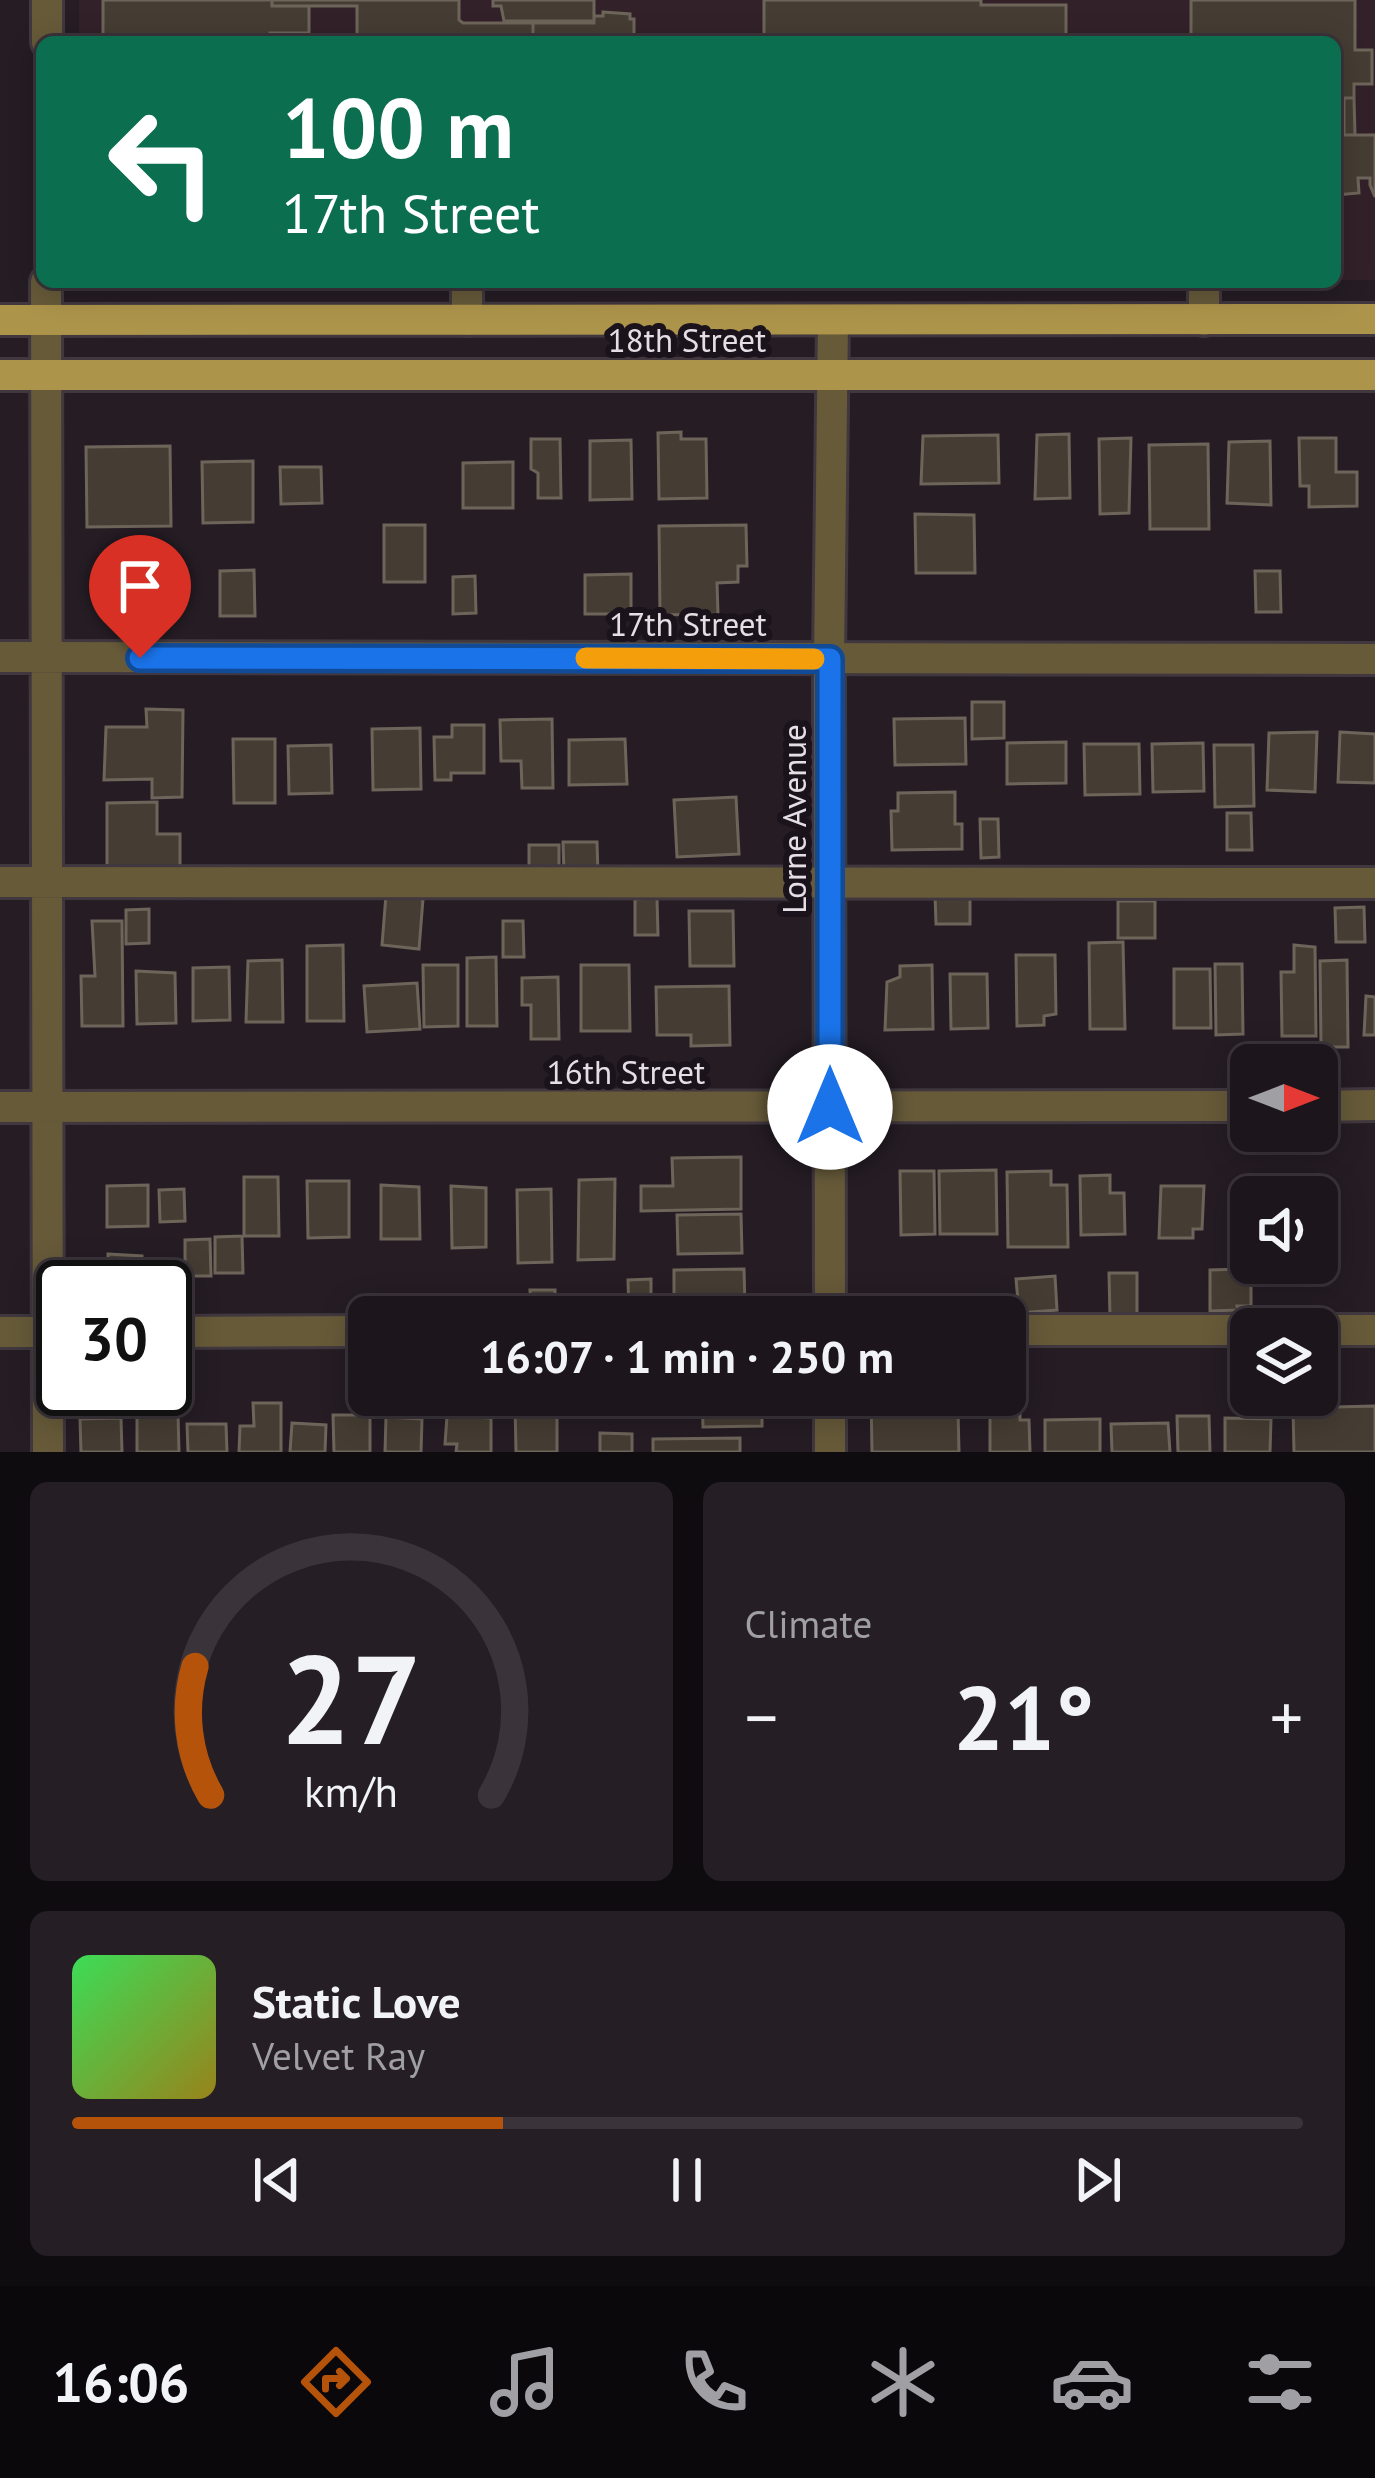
<!DOCTYPE html>
<meta charset="utf-8">
<style>
:root{--surface:#1c151b;--page:#251e24;--text:#f1f3f6;--muted:#a09fa3;--line:#3a343a;--accent:#b45309}
body{margin:0;font-family:"PT Sans",sans-serif;background:var(--page);color:var(--text);height:100vh;display:flex;flex-direction:column;font-size:45px;white-space:nowrap}
*{box-sizing:border-box;margin:0}
p{font-size:39px;color:var(--muted)}
.icon{flex:none;width:66px;height:66px;fill:none;stroke:currentColor;stroke-width:2;stroke-linecap:round;stroke-linejoin:round}
.map{position:relative;height:1452px;overflow:hidden}
.drawer{display:flex;flex-direction:column;gap:30px;padding:30px;background:#0f0c0f;flex:1}
.drawer>*{flex:none}
.top-card{position:absolute;left:36px;top:36px;width:1305px;height:252px;border-radius:18px;box-shadow:0 6px 30px #0003,0 0 0 3px var(--line);background:#0b6e4f;color:#fff;overflow:hidden}
.needle{width:78px;rotate:90deg}
.fabs{position:absolute;left:1230px;top:1044px;display:grid;gap:24px}
.fabs a{display:grid;place-items:center;width:108px;height:108px;border-radius:18px;background:var(--surface);box-shadow:0 6px 30px #0003,0 0 0 3px var(--line);font-size:60px}
.speed{position:absolute;left:36px;top:1260px;display:flex;gap:24px;font-size:60px;font-weight:700;text-align:center}
.speed>*{display:grid;place-content:center;width:156px;height:156px;border-radius:50%;background:var(--surface);box-shadow:0 6px 30px #0003,0 0 0 3px var(--line);line-height:1}
.speed .limit{border:6px solid #111;border-radius:18px;background:#fff;color:#111}
.pin{position:absolute;display:grid;place-items:center;width:102px;height:102px;color:#fff;margin:-123px -51px;border-radius:50% 50% 50% 0;rotate:-45deg;box-shadow:0 0 12px #0007}
.pin .icon{rotate:45deg}
.me{position:absolute;width:132px;margin:-66px;rotate:0deg;stroke-linejoin:round;filter:drop-shadow(0 0 9px #0008)}
.turn{display:flex;align-items:center;gap:42px;height:252px;padding:0 48px;font-size:54px}
.turn .icon{width:156px;height:156px;stroke-width:2.5}
.turn b{display:block;font-size:84px;line-height:102px}
.big{font-size:90px;font-weight:600;line-height:1.1}
.drawer .widget{flex:1;display:flex;flex-direction:column;justify-content:center;gap:18px;min-width:0;padding:0 42px;border-radius:18px;background:var(--page)}
.drawer .dial{align-items:center;gap:0}
.dial svg{height:312px;overflow:visible;fill:none;stroke:var(--line);stroke-width:7;stroke-linecap:round;text-anchor:middle}
.dial text{fill:var(--text);stroke:none}
.song{display:flex;align-items:center;gap:36px}
.cover{width:144px;height:144px;border-radius:18px;background:linear-gradient(135deg,hsl(130 70% 55%),hsl(50 70% 35%))}
.played{height:12px;border-radius:6px;background:linear-gradient(90deg,var(--accent) 35%,var(--line) 35%)}
.keys{display:flex;justify-content:space-around;direction:ltr}
.heat{display:flex;justify-content:space-between;align-items:center;font-size:66px;direction:ltr}
.drawer .tiles{flex:1;display:grid;gap:30px;grid-template-columns:1fr 1fr}
.widget:last-child{grid-column:span 2}
.trip{position:absolute;left:348px;top:1296px;width:678px;height:120px;border-radius:18px;background:var(--surface);box-shadow:0 6px 30px #0003,0 0 0 3px var(--line);font-weight:600;line-height:120px;text-align:center}
.tab-bar{display:flex;height:192px;justify-content:space-around;align-items:center;background:#0b080b;color:var(--muted)}
.tab-bar .icon{width:84px;height:84px}
.tab-bar .active{color:var(--accent)}
.tab-bar b{font-size:54px;color:var(--text)}
.map>svg:first-child{display:block}
.education{fill:#322128}
.building{fill:#453d33;stroke:#6e655a;stroke-width:3}
.lines{fill:none;stroke-linecap:round;stroke-linejoin:round}
.minor-casing{stroke:#40373f;stroke-width:36}
.major-casing{stroke:#40373f;stroke-width:36}
.minor{stroke:#665a39;stroke-width:30}
.major{stroke:#ad944b;stroke-width:30}
.route-casing{stroke:#114b97;stroke-width:30}
.route{stroke:#1a73e8;stroke-width:21}
.slow{stroke:#f59e0b;stroke-width:21}
.labels{text-anchor:middle;dominant-baseline:central;stroke-width:12;stroke-linejoin:round;paint-order:stroke}
.street-label{font-size:33px;fill:#e5dfe5;stroke:#1b131b}
</style>
<div class="map">
<svg width="1375" height="1452" viewBox="0 0 1375 1452">
<rect width="100%" height="100%" fill="#251c24"/>
<path class="education" d="M79,0H1375V280H1335V42H79Z"/>
<path class="building" d="M103,0H272V6H309V33H270V42H133L134,35H103Z
M272,0H459V20L463,23H533V42H357V6H272Z
M493,0H594V21H504L501,6H493Z
M764,0H981V5H1066V42H764Z
M1191,0H1355V50H1372V84H1354V98H1335V42H1191Z
M603,12L630,14V19H634V35L630,36V42H533V23H594V16H603Z
M1344,98H1354L1355,135H1344Z
M1335,135H1375V197L1370,185V178H1358L1359,193L1335,195Z
M681,432V439H706L707,498L659,499L658,433Z
M1069,434L1070,498L1035,499L1037,435Z
M998,435L999,483L921,484L923,436Z
M1131,438L1129,513L1100,514L1099,439Z
M1299,438H1336V472H1357V506L1309,507V486H1300Z
M531,439H560L561,498H538V473L531,469Z
M631,440L632,499L590,500V441Z
M1270,441L1271,505L1227,503L1229,442Z
M1208,444L1209,529H1150L1149,445Z
M170,446L171,526L87,527L86,447Z
M253,461V522L203,523L202,462Z
M513,462V508H463V463Z
M280,467H321L322,503L281,504Z
M915,514L974,515L975,573H916Z
M384,525H425V582H384Z
M746,525L747,566H738V582L717,583L718,614L660,615L659,526Z
M254,570L255,616H220V571Z
M1255,571H1280L1281,612H1256Z
M631,574V614H585V575Z
M475,576L476,613L453,614V577Z
M972,702H1004V738L972,739Z
M146,709L183,710L182,797L152,798V779L104,780L106,727H147Z
M965,718L966,764L895,765L894,719Z
M552,719L553,788H522L521,761H501L500,720Z
M452,725H484V773H451V780H435L434,737H452Z
M420,728L421,789L373,790L372,729Z
M1317,732L1315,792L1267,790L1269,733Z
M1340,732L1375,734V783L1338,782Z
M233,739H275V803H234Z
M625,739L627,784L569,785V740Z
M1066,742V783L1007,784V743Z
M1203,743L1204,791L1153,792L1152,744Z
M1084,744H1139L1140,794L1085,795Z
M331,745L332,793L289,794L288,746Z
M1214,745H1253L1254,806L1215,807Z
M955,792V824H962V849L892,850L891,811H898V793Z
M736,797L739,854L677,857L674,800Z
M157,802V834H180V872L107,873V803Z
M1227,813H1251L1252,850H1227Z
M980,819H998L999,857L981,858Z
M563,842H597L598,874H564Z
M529,845H559V872H529Z
M970,894V924H936L935,895Z
M386,895L423,899L419,949L382,945Z
M657,898L658,935H635V899Z
M1118,901H1155V938H1118Z
M1364,907L1365,942H1336L1335,908Z
M149,909V943L126,944V910Z
M689,911H733L734,966H690Z
M92,921H122L123,1026H82L81,976H95Z
M503,921H523L524,957H503Z
M1123,942L1125,1029H1090L1089,943Z
M343,945L344,1021H307V946Z
M1294,945L1315,947L1316,1036H1282L1281,972H1294Z
M1016,955H1055L1056,1014L1044,1016V1025L1017,1026Z
M496,957L497,1026H467V958Z
M282,960L283,1022H246L248,961Z
M1347,960L1348,1047H1321L1320,961Z
M1215,964H1242L1243,1034L1216,1035Z
M423,965H458V1026L424,1027Z
M581,965H629L630,1031H581Z
M932,965L933,1029L885,1030L887,982L900,977V966Z
M229,967L230,1020L193,1021V968Z
M1174,969H1210L1211,1028H1174Z
M136,971L175,973L176,1023L137,1024Z
M950,974H987L988,1028L951,1029Z
M558,977L559,1039H531V1005H522V978Z
M417,983L420,1029L367,1032L364,986Z
M729,986L730,1045L691,1046V1035H657L656,987Z
M1366,996L1375,997V1035H1364Z
M741,1157V1209L641,1211V1186H673L672,1158Z
M996,1170L997,1234H940L939,1171Z
M900,1171H934L935,1234L901,1235Z
M1051,1171V1185H1067L1068,1247H1008L1007,1172Z
M1110,1175V1193H1124L1125,1234L1081,1235L1080,1176Z
M244,1177H278L279,1236H244Z
M615,1179L614,1259L578,1260L579,1180Z
M307,1181H349V1237L308,1238Z
M148,1185V1226L107,1227V1186Z
M381,1185L419,1187L420,1239H381Z
M451,1186L486,1188V1247L452,1248Z
M1161,1186H1204L1202,1229H1193V1238H1159Z
M1243,1187H1277V1197H1251V1240H1243Z
M1322,1188L1323,1243H1317V1197H1286V1189Z
M184,1189L185,1221L160,1222L159,1190Z
M551,1189L552,1262L518,1263L517,1190Z
M741,1214L742,1253L678,1254L677,1215Z
M242,1236L243,1273H215V1237Z
M210,1239L211,1276H185V1240Z
M108,1254L142,1256V1287H88L87,1270H108Z
M744,1269L745,1305L674,1306V1270Z
M1241,1269L1242,1276H1251V1306H1237L1238,1310L1210,1311V1270Z
M1109,1273H1137V1316L1110,1317Z
M1055,1276L1057,1310L1019,1313L1016,1279Z
M651,1279V1313L629,1314L628,1280Z
M530,1290H555V1317H531Z
M1020,1391V1420H1029L1030,1452H990V1416H999V1396Z
M702,1395H762V1426L703,1427Z
M871,1395H919L920,1410H958L959,1452H872Z
M253,1403H281V1452H239L240,1426H254Z
M515,1404H557V1452H516Z
M1375,1406V1452H1294L1293,1408Z
M137,1413H178L179,1452H137Z
M333,1415H370V1452H334Z
M447,1416L491,1418V1452H456L457,1444H445Z
M1177,1416H1209L1210,1452H1178Z
M386,1417L422,1419L421,1452H385Z
M121,1418L122,1452H81L80,1419Z
M1225,1418L1271,1419L1270,1452H1225Z
M1100,1419V1452H1045V1420Z
M292,1423L326,1425L325,1452H290Z
M1168,1423L1170,1452H1112L1111,1424Z
M187,1424H226L227,1452H188Z
M600,1433L632,1434V1452H600Z
M740,1438V1452H653V1439Z"/>
<g class="lines">
<defs>
<path id="minor" d="M47,42V0
M46,282L48,1452
M1204,282V320
M467,320V282
M0,657L1375,659
M0,882L1375,883
M1317,1106L1375,1105
M0,1107L1251,1106
M830,1317L829,659L833,320
M1005,1330H1251
M1317,1330H1375
M0,1332H63
M165,1332L369,1331
M830,1395V1452"/>
<path id="major" d="M0,320L1375,319
M0,375H1375"/>
</defs>
<use href="#minor" class="minor-casing"/>
<use href="#major" class="major-casing"/>
<use href="#minor" class="minor"/>
<use href="#major" class="major"/>
</g>
<g class="lines">
<defs>
<path id="route" d="M140,658L830,659V1107"/>
</defs>
<use href="#route" class="route-casing"/>
<use href="#route" class="route"/>
<path class="slow" d="M586,658L814,659"/>
</g>
<g class="labels">
<g class="street-label">
<text x="687" y="339">18th Street</text>
<text x="688" y="623">17th Street</text>
<text transform="translate(793 819) rotate(-90)">Lorne Avenue</text>
<text x="626" y="1071">16th Street</text>
</g>
</g>
</svg>
<div class="fabs">
<a><svg class="needle" viewBox="-14 -14 28 28"><path d="M0-13l5 13h-10z" fill="#e53935"/><path d="M0 13l5-13h-10z" fill="#a09fa3"/></svg></a>
<a><svg class="icon" aria-label="sound" viewBox="0 0 24 24"><path d="M4 9h4l5-4v14l-5-4H4zM17 9q2 3 0 6"/></svg></a>
<a><svg class="icon" aria-label="layers" viewBox="0 0 24 24"><path d="M12 4l9 5-9 5-9-5zM3 14l9 5 9-5"/></svg></a>
</div>
<div class="speed"><div class="limit">30</div></div>
<div class="pin" style="left:140px;top:658px;background:#d93025"><svg class="icon" aria-label="arrive" viewBox="0 0 24 24"><path d="M6 21V4h12l-3 4 3 4H6"/></svg></div>
<svg class="me" style="left:830px;top:1107px" viewBox="-20 -20 40 40"><circle r="19" fill="#fff"/><path d="M0-13L10 11 0 6-10 11z" fill="#1a73e8"/></svg>
<div class="trip">16:07 · 1 min · 250 m</div>
<div class="top-card">
<div class="turn"><svg class="icon" aria-label="left" viewBox="0 0 24 24"><path d="M17 20v-9H6M10 6l-5 5 5 5"/></svg><div><b>100 m</b>17th Street</div></div>
</div>
</div>
<section class="drawer">
<div class="tiles">
<div class="widget dial"><svg viewBox="0 0 100 80">
<path d="M14 69A42 42 0 1 1 86 69"/>
<path d="M14 69A42 42 0 0 1 10 36" stroke="#b45309"/>
<text x="50" y="56" font-size="32" font-weight="700">27</text>
<text x="50" y="72" font-size="11">km/h</text>
</svg></div>
<div class="widget"><p>Climate</p>
<div class="heat"><a>−</a><b class="big">21°</b><a>+</a></div>
</div>
<div class="widget">
<div class="song"><i class="cover"></i><div><b>Static Love</b><p>Velvet Ray</p></div></div>
<div class="played"></div>
<div class="keys"><svg class="icon" aria-label="previous" viewBox="0 0 24 24"><path d="M18 5L8 12l10 7zM5 5v14"/></svg><svg class="icon" aria-label="pause" viewBox="0 0 24 24"><path d="M8 5v14M16 5v14"/></svg><svg class="icon" aria-label="next" viewBox="0 0 24 24"><path d="M6 5l10 7-10 7zM19 5v14"/></svg></div>
</div>
</div>
</section>
<nav class="tab-bar">
<b>16:06</b>
<svg class="icon active" aria-label="directions" viewBox="0 0 24 24"><path d="M12 3l9 9-9 9-9-9zM9 14v-3h6M13 9l2 2-2 2"/></svg>
<svg class="icon" aria-label="music" viewBox="0 0 24 24"><path d="M9 18V5l10-2v13"/><circle cx="6" cy="18" r="3"/><circle cx="16" cy="16" r="3"/></svg>
<svg class="icon" aria-label="phone" viewBox="0 0 24 24"><path d="M5 4h4l2 5-3 2q2 4 5 5l2-3 5 2v4C11 20 4 13 5 4z"/></svg>
<svg class="icon" aria-label="climate" viewBox="0 0 24 24"><path d="M12 3v18M4 7l16 10M4 17L20 7"/></svg>
<svg class="icon" aria-label="car" viewBox="0 0 24 24"><path d="M5 17H2v-5l4-1 3-4h7l3 4 3 1v5h-3M9 17h6M6 11h13"/><circle cx="7" cy="17" r="2"/><circle cx="17" cy="17" r="2"/></svg>
<svg class="icon" aria-label="filters" viewBox="0 0 24 24"><path d="M4 7h16M4 17h16"/><circle cx="9" cy="7" r="2"/><circle cx="15" cy="17" r="2"/></svg>
</nav>
